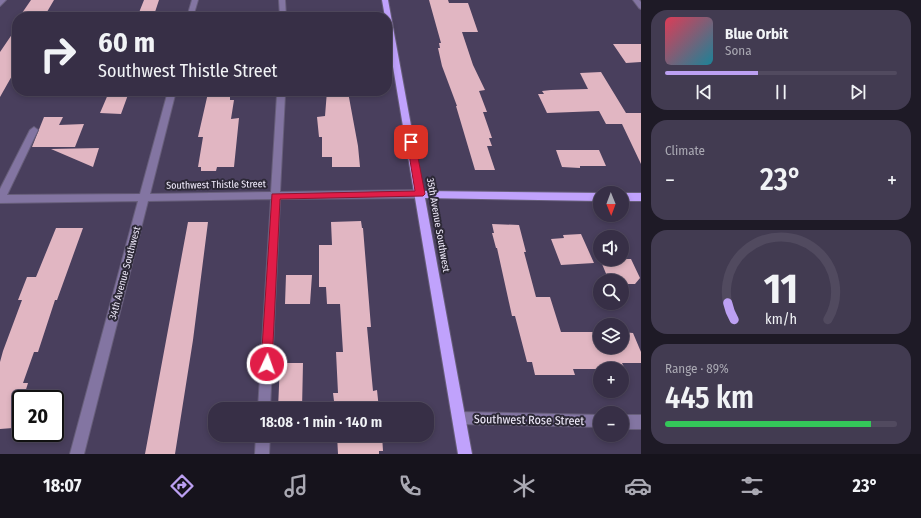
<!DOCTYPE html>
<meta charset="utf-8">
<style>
:root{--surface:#372f46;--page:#423b51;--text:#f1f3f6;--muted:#aaa9b3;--line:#514a5f;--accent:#bca0f2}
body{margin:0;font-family:"Fira Sans Condensed",sans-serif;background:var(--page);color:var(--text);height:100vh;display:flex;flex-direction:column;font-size:15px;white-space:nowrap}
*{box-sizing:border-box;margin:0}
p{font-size:13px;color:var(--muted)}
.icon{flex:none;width:22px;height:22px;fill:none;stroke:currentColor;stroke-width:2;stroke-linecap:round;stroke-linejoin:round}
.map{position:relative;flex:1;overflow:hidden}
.panel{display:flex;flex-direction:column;gap:10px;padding:10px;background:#1e1a26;width:280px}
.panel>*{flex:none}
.banner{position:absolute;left:12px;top:12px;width:380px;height:84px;border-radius:16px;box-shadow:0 2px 6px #0003,0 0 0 1px var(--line);background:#372f46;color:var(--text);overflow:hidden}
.needle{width:26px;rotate:179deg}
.tools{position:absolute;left:593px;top:186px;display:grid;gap:8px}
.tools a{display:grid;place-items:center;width:36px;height:36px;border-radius:50%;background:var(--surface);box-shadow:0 2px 6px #0003,0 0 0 1px var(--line);font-size:20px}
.speed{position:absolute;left:12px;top:390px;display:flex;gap:8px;font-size:20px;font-weight:700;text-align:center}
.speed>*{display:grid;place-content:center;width:52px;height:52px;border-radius:50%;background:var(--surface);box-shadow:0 2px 6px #0003,0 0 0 1px var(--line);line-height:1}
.speed .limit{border:2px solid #111;border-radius:6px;background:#fff;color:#111}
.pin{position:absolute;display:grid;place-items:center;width:34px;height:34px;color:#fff;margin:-17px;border-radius:8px;box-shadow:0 2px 6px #0006}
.me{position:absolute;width:44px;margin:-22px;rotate:3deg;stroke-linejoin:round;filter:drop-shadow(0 0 3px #0008)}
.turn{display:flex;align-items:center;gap:14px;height:84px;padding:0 20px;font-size:18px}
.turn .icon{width:52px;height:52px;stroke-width:2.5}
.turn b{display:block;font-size:28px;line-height:34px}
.big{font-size:30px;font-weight:600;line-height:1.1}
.panel .widget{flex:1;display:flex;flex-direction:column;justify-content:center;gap:6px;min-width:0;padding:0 14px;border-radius:16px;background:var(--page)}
.panel .dial{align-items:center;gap:0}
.dial svg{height:104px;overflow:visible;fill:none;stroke:var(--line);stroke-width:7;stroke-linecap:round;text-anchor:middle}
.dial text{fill:var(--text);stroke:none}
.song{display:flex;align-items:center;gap:12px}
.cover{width:48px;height:48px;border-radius:6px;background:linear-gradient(135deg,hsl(350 70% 55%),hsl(190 70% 35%))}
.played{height:4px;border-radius:2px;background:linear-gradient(90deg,var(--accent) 40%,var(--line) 40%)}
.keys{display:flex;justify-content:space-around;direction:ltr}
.heat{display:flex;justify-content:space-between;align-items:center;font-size:22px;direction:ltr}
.charge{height:6px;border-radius:3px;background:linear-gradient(90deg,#34c759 89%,var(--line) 0)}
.trip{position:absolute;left:208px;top:402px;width:226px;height:40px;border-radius:16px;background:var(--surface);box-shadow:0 2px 6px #0003,0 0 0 1px var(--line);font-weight:600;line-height:40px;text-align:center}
.tabs{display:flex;height:64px;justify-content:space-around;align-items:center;background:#16131c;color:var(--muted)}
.tabs .icon{width:28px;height:28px}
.tabs .current{color:var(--accent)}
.tabs b{font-size:18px;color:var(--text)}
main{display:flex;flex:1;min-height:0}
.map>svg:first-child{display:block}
.building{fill:#e1b6c2}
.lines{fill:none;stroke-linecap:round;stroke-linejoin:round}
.minor-casing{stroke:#675e7a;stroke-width:2}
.major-casing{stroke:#675e7a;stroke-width:2}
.minor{fill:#8375a2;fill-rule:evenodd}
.major{fill:#c0a2fc;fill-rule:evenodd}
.route{fill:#e11d48;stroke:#92132f}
.labels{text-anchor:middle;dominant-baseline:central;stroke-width:4;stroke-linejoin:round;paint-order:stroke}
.street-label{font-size:10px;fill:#f2edfd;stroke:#2d2937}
.near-street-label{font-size:12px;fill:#f2edfd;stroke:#2d2937}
</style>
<main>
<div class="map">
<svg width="641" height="454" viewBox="0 0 641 454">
<rect width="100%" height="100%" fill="#493f5d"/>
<path class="building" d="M31,0H54L44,17L20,16Z
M144,0H159L154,15H138Z
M429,0H448L449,3H468L478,32H462L473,65L485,90L479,91L487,112H483L492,138H489L492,146H487L495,170H475L456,106H457L442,66L438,48H440L439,43H441Z
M17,27V67L0,97V52Z
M613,44H641V62L626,63Z
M601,72L626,113H641V164L622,124H606L599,111L547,113L538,94H544L542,91L551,90L588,89L580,73Z
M327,91L348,92L358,146L360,167H332V157H322V137H319L317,117L325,116Z
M109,92H129L121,114L100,113Z
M208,93H228L227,96H230V100H234L231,119L239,118L234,167H217L216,171H201V167H198L203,137H198Z
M44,117H63L59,125L84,124L75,147H32Z
M99,148L93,167L51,149Z
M556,150H599L606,166H580V168L562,167Z
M361,221L362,228H363L371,327H367L373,391L377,390L379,409H335L333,393H338L336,352H343L340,304H327L326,287H319V245H332L331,222Z
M188,222H208L193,340L175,454H145Z
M492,224L519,225L526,252H524L536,297H550L561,332H600V347H622V332L633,333L641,352V363H622L625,369H573L575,375H535L532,362H527L515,316H512L497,248H496L492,233H494Z
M56,228H83L57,300H55L38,352H34L23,383H28L23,399H21V404L13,428L0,429V362L3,351L22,300H18L27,277H36Z
M581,234L594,263L561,265L551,239L564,238L563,235Z
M600,259H631L640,278L635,284H622V281H609Z
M286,275H312L310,304H285Z
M280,363H303L302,409H278Z
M337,435H382L383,451H379V454H338Z"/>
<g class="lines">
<defs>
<path id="minor" d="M0,0H6L0,6Z
M192,0H198L193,17H187Z
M279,0H285L286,17H280Z
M633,0H639L641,2V9L639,8Z
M168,91H176L150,194L271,192L277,95L281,93L285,95L280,192L420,190L425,194L420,198L280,199L270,409H258L271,199L148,201L84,454H70L138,201L0,203V189L30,130L34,127L38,130L7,195L140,194Z
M459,412L600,415V427L459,424L454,423L453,418L454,413Z
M622,415H641V429H622Z
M256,435H270L269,454H255Z"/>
<path id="major" d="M382,0H388L423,191L600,193V201L425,198L472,454H458L387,31V17H385Z
M622,193H641V201H622Z"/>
</defs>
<use href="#minor" class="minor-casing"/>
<use href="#major" class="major-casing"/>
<use href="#minor" class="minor"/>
<use href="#major" class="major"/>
</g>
<path class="route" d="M411,140L415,142L425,194L423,196L280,199L272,364L271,367L267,369L263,367L261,364L272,194L415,191L407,142Z"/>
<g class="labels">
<g class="street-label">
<text transform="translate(216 185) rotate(-1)">Southwest Thistle Street</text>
<text transform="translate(438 225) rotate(80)">35th Avenue Southwest</text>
<text transform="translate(125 273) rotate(-75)">34th Avenue Southwest</text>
</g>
<g class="near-street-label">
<text transform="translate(529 420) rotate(1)">Southwest Rose Street</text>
</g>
</g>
</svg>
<div class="tools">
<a><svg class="needle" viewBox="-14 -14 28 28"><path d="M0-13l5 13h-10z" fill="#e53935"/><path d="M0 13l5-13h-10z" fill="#aaa9b3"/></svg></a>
<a><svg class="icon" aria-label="sound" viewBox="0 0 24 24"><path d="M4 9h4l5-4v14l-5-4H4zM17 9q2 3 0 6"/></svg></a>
<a><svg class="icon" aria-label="search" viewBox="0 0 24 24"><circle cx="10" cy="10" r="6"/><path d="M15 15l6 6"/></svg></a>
<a><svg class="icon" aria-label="layers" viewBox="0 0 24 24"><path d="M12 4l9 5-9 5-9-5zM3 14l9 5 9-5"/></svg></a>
<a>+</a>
<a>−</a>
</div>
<div class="speed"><div class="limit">20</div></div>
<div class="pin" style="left:411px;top:142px;background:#d93025"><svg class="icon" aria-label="arrive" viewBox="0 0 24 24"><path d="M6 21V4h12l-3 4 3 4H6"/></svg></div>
<svg class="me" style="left:267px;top:364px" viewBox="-20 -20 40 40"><circle r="17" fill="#e11d48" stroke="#fff" stroke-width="3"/><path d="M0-11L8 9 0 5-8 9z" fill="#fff"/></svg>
<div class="trip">18:08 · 1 min · 140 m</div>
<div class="banner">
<div class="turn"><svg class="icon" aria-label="right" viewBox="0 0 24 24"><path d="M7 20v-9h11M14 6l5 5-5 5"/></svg><div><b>60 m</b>Southwest Thistle Street</div></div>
</div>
</div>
<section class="panel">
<div class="widget">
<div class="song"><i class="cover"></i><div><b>Blue Orbit</b><p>Sona</p></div></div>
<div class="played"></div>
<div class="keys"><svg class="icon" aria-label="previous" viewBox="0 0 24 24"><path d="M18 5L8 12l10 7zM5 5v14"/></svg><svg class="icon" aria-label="pause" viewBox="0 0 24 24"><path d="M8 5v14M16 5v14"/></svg><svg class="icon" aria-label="next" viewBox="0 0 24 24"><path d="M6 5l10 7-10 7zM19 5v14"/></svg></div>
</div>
<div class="widget"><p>Climate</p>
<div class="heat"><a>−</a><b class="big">23°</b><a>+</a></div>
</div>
<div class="widget dial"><svg viewBox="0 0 100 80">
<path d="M14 69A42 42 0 1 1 86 69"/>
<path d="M14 69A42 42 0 0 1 9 56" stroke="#bca0f2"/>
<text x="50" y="56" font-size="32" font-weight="700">11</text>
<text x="50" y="72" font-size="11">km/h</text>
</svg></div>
<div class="widget"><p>Range · 89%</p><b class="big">445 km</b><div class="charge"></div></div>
</section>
</main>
<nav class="tabs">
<b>18:07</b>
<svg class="icon current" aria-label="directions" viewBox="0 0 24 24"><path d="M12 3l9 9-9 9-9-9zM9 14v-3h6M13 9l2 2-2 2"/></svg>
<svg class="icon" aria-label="music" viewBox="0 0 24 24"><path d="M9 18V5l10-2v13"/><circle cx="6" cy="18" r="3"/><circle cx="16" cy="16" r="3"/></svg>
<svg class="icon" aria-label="phone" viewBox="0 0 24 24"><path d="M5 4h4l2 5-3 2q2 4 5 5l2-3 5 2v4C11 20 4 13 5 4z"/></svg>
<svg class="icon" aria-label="climate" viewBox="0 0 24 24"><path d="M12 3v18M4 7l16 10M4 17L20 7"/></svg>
<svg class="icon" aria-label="car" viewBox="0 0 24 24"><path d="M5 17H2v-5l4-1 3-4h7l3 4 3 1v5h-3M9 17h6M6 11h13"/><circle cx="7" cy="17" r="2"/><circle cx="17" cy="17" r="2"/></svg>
<svg class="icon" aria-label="filters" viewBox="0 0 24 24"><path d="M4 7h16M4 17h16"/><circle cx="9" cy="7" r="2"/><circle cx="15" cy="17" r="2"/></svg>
<b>23°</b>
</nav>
